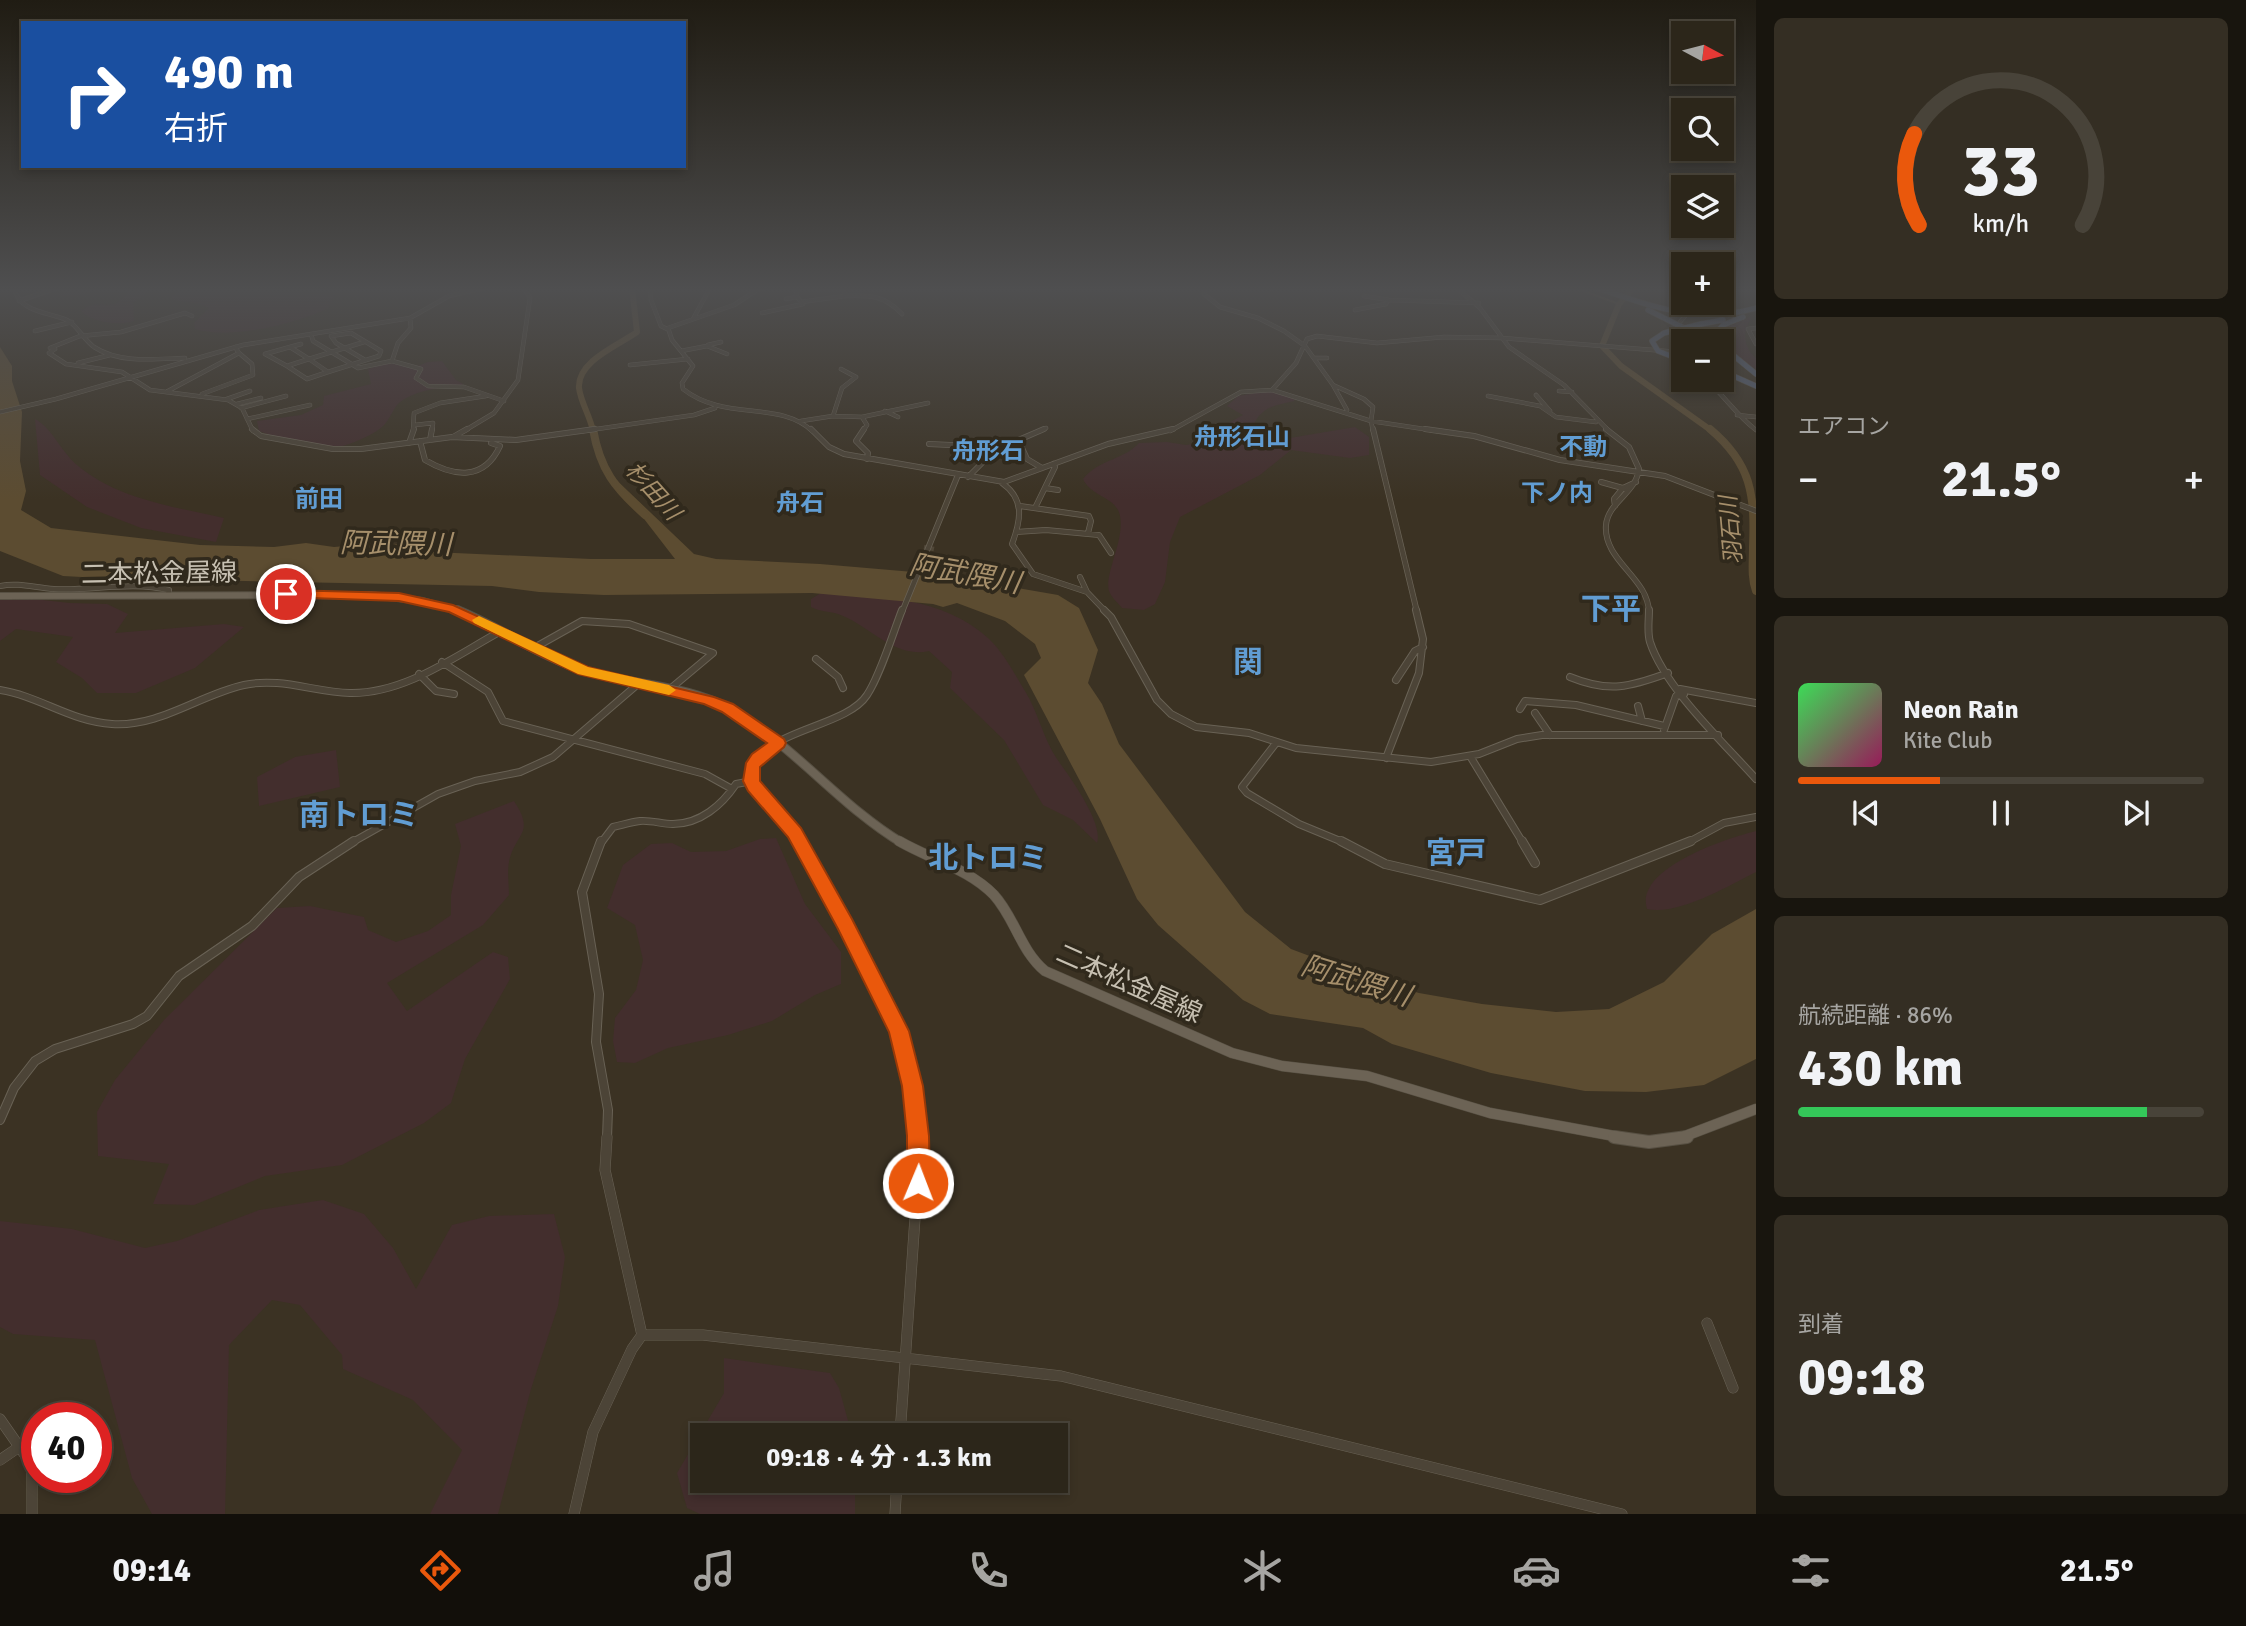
<!DOCTYPE html>
<html lang="ja">
<meta charset="utf-8">
<style>
:root{--surface:#2c261a;--page:#342e23;--text:#f1f3f6;--muted:#a6a5a2;--line:#484339;--accent:#ea580c}
body{margin:0;font-family:Signika,"Noto Sans JP",sans-serif;background:var(--page);color:var(--text);height:100vh;display:flex;flex-direction:column;font-size:26px;white-space:nowrap}
*{box-sizing:border-box;margin:0}
p{font-size:23px;color:var(--muted)}
.icon{flex:none;width:38px;height:38px;fill:none;stroke:currentColor;stroke-width:2;stroke-linecap:round;stroke-linejoin:round}
.map{position:relative;flex:1;overflow:hidden}
.side{display:flex;flex-direction:column;gap:18px;padding:18px;background:#18150e;width:490px}
.side>*{flex:none}
.top-card{position:absolute;left:21px;top:21px;width:665px;height:147px;border-radius:0px;box-shadow:0 4px 10px #0003,0 0 0 2px var(--line);background:#1a4fa0;color:#fff;overflow:hidden}
.needle{width:46px;rotate:97deg}
.fabs{position:absolute;left:1671px;top:21px;display:grid;gap:14px}
.fabs a{display:grid;place-items:center;width:63px;height:63px;border-radius:0px;background:var(--surface);box-shadow:0 4px 10px #0003,0 0 0 2px var(--line);font-size:35px}
.speed{position:absolute;left:21px;top:1402px;display:flex;gap:14px;font-size:35px;font-weight:700;text-align:center}
.speed>*{display:grid;place-content:center;width:91px;height:91px;border-radius:50%;background:var(--surface);box-shadow:0 4px 10px #0003,0 0 0 2px var(--line);line-height:1}
.speed .limit{border:10px solid #d22;background:#fff;color:#111}
.pin{position:absolute;display:grid;place-items:center;width:60px;height:60px;color:#fff;margin:-30px;border:4px solid #fff;border-radius:50%;box-shadow:0 2px 7px #0007}
.me{position:absolute;width:77px;margin:-38px;rotate:1deg;stroke-linejoin:round;filter:drop-shadow(0 0 5px #0008)}
.turn{display:flex;align-items:center;gap:24px;height:147px;padding:0 28px;font-size:32px}
.turn .icon{width:91px;height:91px;stroke-width:2.5}
.turn b{display:block;font-size:49px;line-height:60px}
.big{font-size:52px;font-weight:700;line-height:1.1}
.side .widget{flex:1;display:flex;flex-direction:column;justify-content:center;gap:10px;min-width:0;padding:0 24px;border-radius:10px;background:var(--page)}
.side .dial{align-items:center;gap:0}
.dial svg{height:182px;overflow:visible;fill:none;stroke:var(--line);stroke-width:7;stroke-linecap:round;text-anchor:middle}
.dial text{fill:var(--text);stroke:none}
.song{display:flex;align-items:center;gap:21px}
.cover{width:84px;height:84px;border-radius:10px;background:linear-gradient(135deg,hsl(130 70% 55%),hsl(330 70% 35%))}
.played{height:7px;border-radius:4px;background:linear-gradient(90deg,var(--accent) 35%,var(--line) 35%)}
.keys{display:flex;justify-content:space-around;direction:ltr}
.heat{display:flex;justify-content:space-between;align-items:center;font-size:38px;direction:ltr}
.charge{height:10px;border-radius:5px;background:linear-gradient(90deg,#34c759 86%,var(--line) 0)}
.trip{position:absolute;left:690px;top:1423px;width:378px;height:70px;border-radius:0px;background:var(--surface);box-shadow:0 4px 10px #0003,0 0 0 2px var(--line);font-weight:700;line-height:70px;text-align:center}
.dock{display:flex;height:112px;justify-content:space-around;align-items:center;background:#120f0a;color:var(--muted)}
.dock .icon{width:49px;height:49px}
.dock .active{color:var(--accent)}
.dock b{font-size:32px;color:var(--text)}
main{display:flex;flex:1;min-height:0}
.map>svg:first-child{display:block}
.green{fill:#432e2d}
.water{fill:#5c4c31}
.lines{fill:none;stroke-linecap:round;stroke-linejoin:round}
.stream{stroke:#5c4c31;stroke-width:2}
.river-far1{stroke:#5c4c31;stroke-width:6}
.river{stroke:#5c4c31;stroke-width:8}
.minor-tunnel{stroke:#504738;stroke-width:4.5;stroke-dasharray:4.5 2.5;stroke-linecap:butt}
.minor-far4-casing{stroke:#696255;stroke-width:4.5}
.minor-far3-casing{stroke:#696255;stroke-width:6}
.minor-far2-casing{stroke:#696255;stroke-width:8}
.minor-far1-casing{stroke:#696255;stroke-width:10}
.minor-casing{stroke:#696255;stroke-width:11}
.major-far3-casing{stroke:#575043;stroke-width:8}
.major-far2-casing{stroke:#575043;stroke-width:10}
.major-far1-casing{stroke:#575043;stroke-width:11}
.major-casing{stroke:#575043;stroke-width:14}
.highway-casing{stroke:#564f42;stroke-width:6}
.minor-far4{stroke:#4c4437;stroke-width:3.5}
.minor-far3{stroke:#4c4437;stroke-width:4.5}
.minor-far2{stroke:#4c4437;stroke-width:6}
.minor-far1{stroke:#4c4437;stroke-width:8}
.minor{stroke:#4c4437;stroke-width:10}
.major-far3{stroke:#6c6355;stroke-width:6}
.major-far2{stroke:#6c6355;stroke-width:8}
.major-far1{stroke:#6c6355;stroke-width:10}
.major{stroke:#6c6355;stroke-width:12}
.highway{stroke:#545e72;stroke-width:5}
.highway-bridge-casing{stroke:#564f42;stroke-width:6;stroke-linecap:butt}
.highway-bridge{stroke:#545e72;stroke-width:5}
.route{fill:#ea580c;stroke:#983908;stroke-width:2}
.slow{fill:#f59e0b}
.labels{text-anchor:middle;dominant-baseline:central;stroke-width:7;stroke-linejoin:round;paint-order:stroke}
.far-water-label{font-size:23px;font-style:italic;fill:#a68f6b;stroke:#30291c}
.far-quarter-label{font-size:24px;font-weight:bold;fill:#619dd3;stroke:#30291c}
.street-label{font-size:26px;fill:#c7c0b2;stroke:#30291c}
.water-label{font-size:28px;font-style:italic;fill:#a68f6b;stroke:#30291c}
.quarter-label{font-size:30px;font-weight:bold;fill:#619dd3;stroke:#30291c}
</style>
<main>
<div class="map">
<svg width="1756" height="1514" viewBox="0 0 1756 1514">
<rect width="100%" height="100%" fill="#3b3223"/>
<path class="green" d="M70,288H154L133,303L134,321C118,326 93,323 81,311C100,295 110,317 128,292L113,293L111,288C95,290 73,300 59,295Z
M183,288H273L270,292L327,294L333,297L329,308C295,324 231,340 195,329L194,323L209,308L200,304L174,300L171,296Z
M1750,317L1752,318C1741,331 1744,348 1756,358V370C1742,358 1720,347 1727,327Z
M442,361L456,380L463,384L462,386C443,386 410,391 397,405C392,412 388,422 382,427C373,435 350,445 338,447C322,450 274,437 259,431L257,421L301,415L323,405L324,396L371,384L368,369L388,363L415,367L428,362Z
M1268,391L1295,398L1294,401C1276,405 1261,407 1253,426L1265,435L1278,440L1355,427L1369,437V455L1350,458L1291,450L1260,475L1180,517L1170,542L1165,582L1155,604L1144,610L1122,608C1118,603 1111,597 1109,591C1104,574 1125,540 1120,516C1117,497 1091,497 1083,479C1099,459 1124,460 1139,443L1167,442L1186,445L1199,443L1208,434L1243,415L1227,406L1238,396Z
M35,419C54,429 61,454 82,469C122,500 176,507 224,518L216,542L141,528L87,507L40,475Z
M821,593C878,595 945,598 988,638C1004,653 1014,673 1025,691C1038,712 1043,738 1057,759C1069,776 1104,823 1097,843L1073,820L1043,805L1004,740L950,688L952,672L929,651C894,659 868,624 838,614C828,611 820,612 811,607V599Z
M7,596L70,603L107,604L128,614L115,633L224,624L244,627L195,668L136,693H97L82,678L56,662L73,637L16,629L0,641V597Z
M336,750L340,787L259,806L257,777L295,757Z
M514,801C536,834 515,833 509,862C507,872 509,885 509,895L483,925L387,983L407,1011L493,952L508,957L510,979L465,1059L451,1103L424,1123L342,1165L265,1176L194,1205L153,1204L169,1164L98,1156L97,1112L115,1080L164,1020L277,908L310,906L364,917L368,930L396,942L428,931L451,915V895L461,846L455,824Z
M1756,831V872C1728,886 1678,916 1647,909C1634,868 1728,838 1756,831Z
M776,838L805,904L841,952V984L815,995L772,1021L728,1035L668,1048L635,1063L617,1062L613,1041L615,1018L636,990L643,960L635,925L607,908L623,865L651,844L672,843L691,852L726,851L760,839Z
M323,1200L364,1214L393,1248L416,1289L452,1225L489,1216L554,1214L565,1257L558,1306L531,1389L498,1514H430L462,1450L413,1400L343,1369L342,1355L300,1305L272,1300L229,1345L225,1514H152L132,1478L95,1340L13,1334L0,1327V1221L72,1229L145,1248L177,1241L259,1210Z
M724,1358L830,1373L839,1388L852,1435H702V1480L855,1481V1514H700L687,1508L677,1473L724,1393Z"/>
<path class="water" d="M0,347L12,366V381L22,412L20,461L26,491L21,510L51,528L200,545L274,547L306,543L334,547L378,543L418,545L433,552L591,559H675L607,471L694,554L716,559L820,564L937,574L1058,595L1079,608L1098,650L1088,683L1102,704L1119,744L1245,912L1291,949L1371,979L1419,993L1482,1004L1556,1012L1609,1009L1664,982L1712,934L1756,909V1059L1704,1085L1646,1092L1585,1091L1491,1073L1392,1044L1363,1028L1270,1014L1243,1000L1158,925L1137,899L1100,819L1024,675L1041,658L1035,644L1005,621L957,603L943,607L933,604L812,593L604,595L539,592L492,586L199,580L186,571L101,578L63,576L0,551Z"/>
<g class="lines">
<path class="stream" d="M1576,288L1619,304"/>
<path class="river-far1" d="M1633,288L1619,304L1602,346L1621,366L1712,431
M593,431C590,416 581,403 579,388C577,361 619,345 637,332L632,288"/>
<path class="river" d="M593,429C600,470 615,488 645,515
M1710,429C1752,464 1755,496 1753,547C1753,563 1751,577 1756,591"/>
<path class="minor-tunnel" d="M924,547L934,549"/>
<defs>
<path id="minor-far4" d="M14,288C20,313 48,312 67,320C77,325 84,340 94,347C120,364 155,359 185,358
M650,288L651,300L661,326L667,329
M760,288L734,305L668,328L672,340L693,366L682,383L683,389C725,422 780,400 812,431
M796,288L797,297L802,303
M818,288H852
M843,288L845,296C870,295 884,295 902,314
M1205,288L1204,294L1220,307L1258,318L1284,331L1305,346L1333,385L1364,399L1373,407L1371,421L1373,431
M1457,288L1480,308L1509,347L1564,385L1609,431
M1673,288L1684,290
M1364,296L1389,300L1479,303
M786,299L797,297
M19,301L57,288
M801,302L845,296
M1695,303L1696,311
M1355,310L1386,304L1388,300
M762,313L803,304
M693,319L710,288
M1680,322L1685,316
M1756,328L1748,329L1756,344
M35,331L72,322
M1676,332L1682,340L1677,348L1684,358
M311,334L313,341L358,368L392,361L398,343L411,328L410,318
M708,345L721,342
M290,347L301,344
M50,348L80,336L121,332L185,313L192,316
M55,349L49,353L66,364L122,372L150,390L228,400L242,408L253,431
M681,351L707,346L727,354
M1314,358H1327
M309,359L364,342
M392,361L421,369L416,378L428,386L464,387L504,401
M78,363L110,355
M630,365L688,359
M287,366L307,379L328,372L309,359
M287,366L265,354L290,347L309,359
M287,366L309,359
M328,372L379,356L381,351L351,333L331,336L336,343L365,360
M1706,380C1725,396 1736,415 1756,430
M1333,385L1347,410
M1272,390L1296,363L1307,339L1317,336L1377,343L1444,337L1502,338L1678,352
M168,391L239,353L235,347
M1559,391L1572,392
M202,394L253,375L252,364L239,353
M1536,395L1550,411
M1488,396L1540,406L1556,417L1596,422
M227,399L250,391
M237,404L261,398
M241,408L286,396
M885,411L898,417
M0,412L56,399L243,345L410,318L449,296L483,288
M1737,415L1756,417
M833,416L842,388L856,377L841,369
M862,417L867,425L863,431
M247,419L310,405
M801,421L833,416L862,417L928,403
M415,425L433,423L432,431
M413,431L414,413L440,403L486,396
M464,431L494,413L518,380L530,298L524,288
M583,431L694,415L715,408
M1040,431L1046,428
M1170,431L1241,392L1272,390L1371,421L1437,431"/>
<path id="minor-far3" d="M252,429L261,436L333,449H361L452,437L516,440L595,429
M811,429L829,447L844,454L1004,482L1108,444L1173,429
M864,429L856,441L868,453L867,459
M1373,429L1417,612
M1425,429L1474,436L1560,460L1665,476L1756,511
M1606,429L1629,447L1639,469C1636,493 1608,502 1606,525C1603,561 1648,577 1649,612
M453,437L467,429
M430,440L432,429
M420,441L425,460C454,477 484,481 500,446L491,443
M1014,442L1022,448L1027,459L1042,468
M409,443L414,429
M929,444L972,446
M968,477L988,457L998,441L1014,442L1044,429
M1601,482L1626,489
M1002,483C1025,499 1021,520 1012,544L1033,574L1087,592L1106,612
M1045,488L1058,490
M1020,506L1089,516L1091,521L1088,533
M1615,506L1614,499L1623,488L1636,482
M1035,508L1055,467L1053,464
M1016,532L1046,530L1099,535L1111,553
M1080,577L1087,592
M0,586C19,582 35,588 54,589C93,591 130,581 169,590L168,595
M902,612L958,475"/>
<path id="minor-far2" d="M1104,610L1111,617L1157,700L1171,714L1196,727L1249,733L1296,748L1431,762L1479,754L1517,739L1542,735H1718
M1649,610C1649,621 1647,632 1650,642C1665,688 1724,743 1756,779
M534,648L582,621L629,624L713,653L670,689
M816,659L838,677L843,688
M442,662L488,692L503,721L705,774L732,789
M419,674L436,691L454,694
M1570,677C1609,693 1630,687 1668,673
M1396,680L1415,651L1423,647
M1680,689L1756,703
M0,690C39,696 72,722 112,724C160,727 199,695 244,685C280,677 314,692 350,693C405,694 455,656 501,631
M1638,706L1642,721
M1520,709L1525,701L1576,705L1664,726
M1535,713L1550,735
M1664,730L1676,696L1684,694
M1276,743L1242,787L1247,793L1299,824L1345,843
M1470,756L1523,843
M1386,758L1419,673L1423,639L1416,610
M351,843L438,794L475,781L520,772L553,757L638,684
M601,843L613,827C622,825 631,822 640,821C651,820 662,824 673,824C700,824 722,805 736,784L752,781
M801,843L794,832L753,787C753,782 751,776 752,771C760,730 846,728 867,695C880,676 893,633 902,610
M1687,843L1724,823L1756,817"/>
<path id="minor-far1" d="M601,841L582,892L599,994L596,1042L608,1110L607,1138
M800,841L888,1006L907,1060L917,1138
M1341,841L1385,864L1540,900L1691,841
M1522,841L1535,863
M0,1120L14,1088L35,1061L55,1049L133,1024L147,1016L179,976L252,926L299,877L354,841"/>
<path id="minor" d="M607,1137L605,1170L642,1335
M1707,1323L1733,1388
M0,1419L32,1465V1514
M900,1435L919,1160L917,1137
M0,1460L19,1447
M574,1514L593,1432L632,1349L642,1335H703L1061,1376L1622,1514
M895,1514L897,1480"/>
<path id="major-far3" d="M0,596L371,595L423,601L461,612"/>
<path id="major-far2" d="M457,610C501,628 541,657 587,671C634,686 687,685 730,709C794,745 840,806 902,843"/>
<path id="major-far1" d="M899,841C930,859 969,869 994,895C1015,918 1020,950 1045,971L1232,1053L1282,1066L1367,1076L1490,1113L1625,1138
M1680,1138L1756,1109"/>
<path id="major" d="M1614,1137L1649,1142L1687,1137"/>
<path id="highway" d="M1597,288C1650,306 1700,325 1756,308
M1648,310L1710,341
M1701,324L1723,320
M1718,341L1716,334L1723,325L1743,317
M1722,346L1756,374
M1722,371L1756,386"/>
</defs>
<use href="#minor-far4" class="minor-far4-casing"/>
<use href="#minor-far3" class="minor-far3-casing"/>
<use href="#minor-far2" class="minor-far2-casing"/>
<use href="#minor-far1" class="minor-far1-casing"/>
<use href="#minor" class="minor-casing"/>
<use href="#major-far3" class="major-far3-casing"/>
<use href="#major-far2" class="major-far2-casing"/>
<use href="#major-far1" class="major-far1-casing"/>
<use href="#major" class="major-casing"/>
<use href="#highway" class="highway-casing"/>
<use href="#minor-far4" class="minor-far4"/>
<use href="#minor-far3" class="minor-far3"/>
<use href="#minor-far2" class="minor-far2"/>
<use href="#minor-far1" class="minor-far1"/>
<use href="#minor" class="minor"/>
<use href="#major-far3" class="major-far3"/>
<use href="#major-far2" class="major-far2"/>
<use href="#major-far1" class="major-far1"/>
<use href="#major" class="major"/>
<use href="#highway" class="highway"/>
<defs>
<path id="highway-bridge" d="M1684,361L1658,351L1652,341L1664,333L1701,324"/>
</defs>
<use href="#highway-bridge" class="highway-bridge-casing"/>
<use href="#highway-bridge" class="highway-bridge"/>
</g>
<linearGradient id="sky" x2="0" y2="1"><stop stop-color="#201c13"/><stop offset="0.58" stop-color="#4f4f50"/><stop offset="1" stop-color="#4f4f50" stop-opacity="0"/></linearGradient>
<rect width="1756" height="500" fill="url(#sky)"/>
<path class="route" d="M286,590L399,593L453,605L588,667L714,697L733,704L784,739L786,743L784,747L760,767V781L801,828L852,919L909,1031L923,1086L929,1136L930,1183L926,1191L918,1195L910,1191L907,1183V1136L902,1086L889,1032L838,929L788,837L748,791L743,781L746,763L752,754L767,743L722,712L704,704L578,674L449,612L399,601L281,597L279,594Z"/>
<path class="slow" d="M479,616L588,667L669,685L676,690L669,695L578,674L474,623L472,620Z"/>
<g class="labels">
<g class="far-water-label">
<text transform="translate(653 491) rotate(48)">杉田川</text>
<text transform="translate(1731 530) rotate(-95)">羽石川</text>
</g>
<g class="far-quarter-label">
<text x="1242" y="437">舟形石山</text>
<text x="1583" y="447">不動</text>
<text x="988" y="451">舟形石</text>
<text x="1557" y="493">下ノ内</text>
<text x="319" y="499">前田</text>
<text x="800" y="503">舟石</text>
</g>
<g class="street-label">
<text transform="translate(159 574) rotate(-1)">二本松金屋線</text>
<text transform="translate(1129 984) rotate(24)">二本松金屋線</text>
</g>
<g class="water-label">
<text transform="translate(396 544) rotate(1)">阿武隈川</text>
<text transform="translate(965 574) rotate(10)">阿武隈川</text>
<text transform="translate(1356 981) rotate(17)">阿武隈川</text>
</g>
<g class="quarter-label">
<text x="1611" y="609">下平</text>
<text x="1248" y="662">関</text>
<text x="359" y="815">南トロミ</text>
<text x="1456" y="853">宮戸</text>
<text x="988" y="858">北トロミ</text>
</g>
</g>
</svg>
<div class="fabs">
<a><svg class="needle" viewBox="-14 -14 28 28"><path d="M0-13l5 13h-10z" fill="#e53935"/><path d="M0 13l5-13h-10z" fill="#a6a5a2"/></svg></a>
<a><svg class="icon" aria-label="search" viewBox="0 0 24 24"><circle cx="10" cy="10" r="6"/><path d="M15 15l6 6"/></svg></a>
<a><svg class="icon" aria-label="layers" viewBox="0 0 24 24"><path d="M12 4l9 5-9 5-9-5zM3 14l9 5 9-5"/></svg></a>
<a>+</a>
<a>−</a>
</div>
<div class="speed"><div class="limit">40</div></div>
<div class="pin" style="left:286px;top:594px;background:#d93025"><svg class="icon" aria-label="arrive" viewBox="0 0 24 24"><path d="M6 21V4h12l-3 4 3 4H6"/></svg></div>
<svg class="me" style="left:918px;top:1183px" viewBox="-20 -20 40 40"><circle r="17" fill="#ea580c" stroke="#fff" stroke-width="3"/><path d="M0-11L8 9 0 5-8 9z" fill="#fff"/></svg>
<div class="trip">09:18 · 4 分 · 1.3 km</div>
<div class="top-card">
<div class="turn"><svg class="icon" aria-label="right" viewBox="0 0 24 24"><path d="M7 20v-9h11M14 6l5 5-5 5"/></svg><div><b>490 m</b>右折</div></div>
</div>
</div>
<section class="side">
<div class="widget dial"><svg viewBox="0 0 100 80">
<path d="M14 69A42 42 0 1 1 86 69"/>
<path d="M14 69A42 42 0 0 1 12 29" stroke="#ea580c"/>
<text x="50" y="56" font-size="32" font-weight="700">33</text>
<text x="50" y="72" font-size="11">km/h</text>
</svg></div>
<div class="widget"><p>エアコン</p>
<div class="heat"><a>−</a><b class="big">21.5°</b><a>+</a></div>
</div>
<div class="widget">
<div class="song"><i class="cover"></i><div><b>Neon Rain</b><p>Kite Club</p></div></div>
<div class="played"></div>
<div class="keys"><svg class="icon" aria-label="previous" viewBox="0 0 24 24"><path d="M18 5L8 12l10 7zM5 5v14"/></svg><svg class="icon" aria-label="pause" viewBox="0 0 24 24"><path d="M8 5v14M16 5v14"/></svg><svg class="icon" aria-label="next" viewBox="0 0 24 24"><path d="M6 5l10 7-10 7zM19 5v14"/></svg></div>
</div>
<div class="widget"><p>航続距離 · 86%</p><b class="big">430 km</b><div class="charge"></div></div>
<div class="widget"><p>到着</p><b class="big">09:18</b></div>
</section>
</main>
<nav class="dock">
<b>09:14</b>
<svg class="icon active" aria-label="directions" viewBox="0 0 24 24"><path d="M12 3l9 9-9 9-9-9zM9 14v-3h6M13 9l2 2-2 2"/></svg>
<svg class="icon" aria-label="music" viewBox="0 0 24 24"><path d="M9 18V5l10-2v13"/><circle cx="6" cy="18" r="3"/><circle cx="16" cy="16" r="3"/></svg>
<svg class="icon" aria-label="phone" viewBox="0 0 24 24"><path d="M5 4h4l2 5-3 2q2 4 5 5l2-3 5 2v4C11 20 4 13 5 4z"/></svg>
<svg class="icon" aria-label="climate" viewBox="0 0 24 24"><path d="M12 3v18M4 7l16 10M4 17L20 7"/></svg>
<svg class="icon" aria-label="car" viewBox="0 0 24 24"><path d="M5 17H2v-5l4-1 3-4h7l3 4 3 1v5h-3M9 17h6M6 11h13"/><circle cx="7" cy="17" r="2"/><circle cx="17" cy="17" r="2"/></svg>
<svg class="icon" aria-label="filters" viewBox="0 0 24 24"><path d="M4 7h16M4 17h16"/><circle cx="9" cy="7" r="2"/><circle cx="15" cy="17" r="2"/></svg>
<b>21.5°</b>
</nav>
